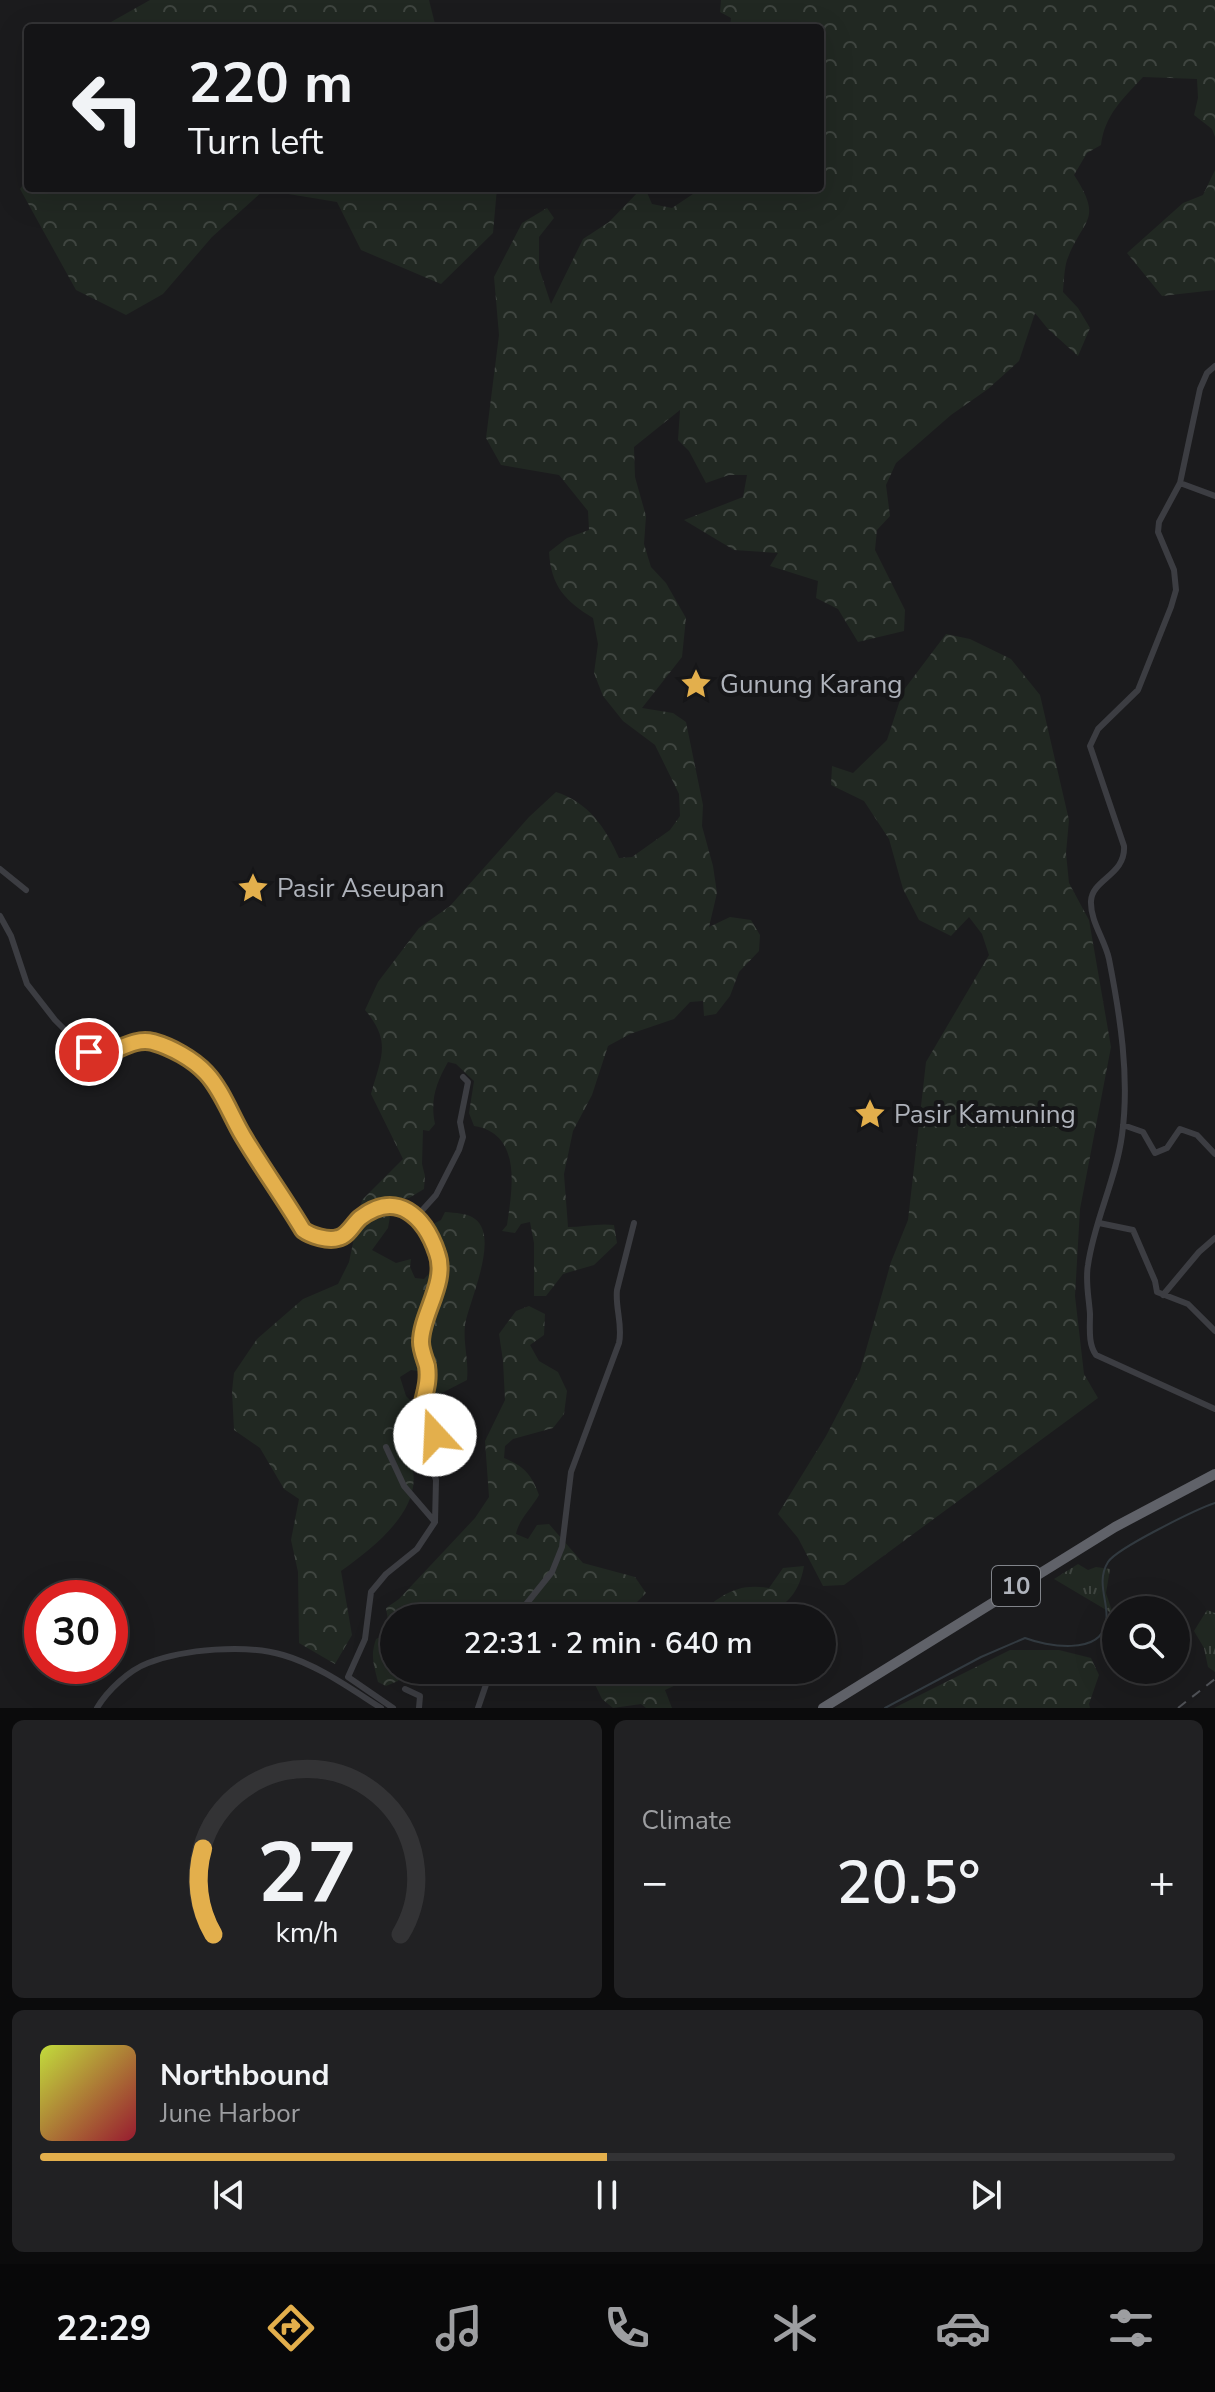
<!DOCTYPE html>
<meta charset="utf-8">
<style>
:root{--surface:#141416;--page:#212123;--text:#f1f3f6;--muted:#9d9ea1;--line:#333335;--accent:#e3af4c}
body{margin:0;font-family:"Nunito Sans",sans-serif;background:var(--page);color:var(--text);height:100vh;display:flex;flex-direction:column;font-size:30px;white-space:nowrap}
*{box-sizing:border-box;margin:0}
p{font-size:26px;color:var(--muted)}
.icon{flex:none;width:44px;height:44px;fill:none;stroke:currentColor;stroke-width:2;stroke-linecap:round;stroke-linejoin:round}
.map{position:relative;height:1708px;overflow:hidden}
.side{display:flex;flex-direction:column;gap:12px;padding:12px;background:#0b0b0c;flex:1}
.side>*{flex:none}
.guide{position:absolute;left:24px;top:24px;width:800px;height:168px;border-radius:8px;box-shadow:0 8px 32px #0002,0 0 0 2px var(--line);background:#141416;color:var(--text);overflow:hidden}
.tools{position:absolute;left:1102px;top:1596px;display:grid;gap:16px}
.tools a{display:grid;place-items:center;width:88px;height:88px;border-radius:50%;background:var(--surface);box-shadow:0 8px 32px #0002,0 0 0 2px var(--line);font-size:40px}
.speed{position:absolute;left:24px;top:1580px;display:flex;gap:16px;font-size:40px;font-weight:700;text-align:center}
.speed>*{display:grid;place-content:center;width:104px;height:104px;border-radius:50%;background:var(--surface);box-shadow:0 8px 32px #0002,0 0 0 2px var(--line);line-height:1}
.speed .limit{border:12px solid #d22;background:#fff;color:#111}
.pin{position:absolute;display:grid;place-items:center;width:68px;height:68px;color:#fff;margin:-34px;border:4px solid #fff;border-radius:50%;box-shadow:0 2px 8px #0007}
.me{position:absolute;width:88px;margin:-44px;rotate:340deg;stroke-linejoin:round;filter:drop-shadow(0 0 6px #0008)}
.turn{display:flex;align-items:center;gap:28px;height:168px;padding:0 32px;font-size:36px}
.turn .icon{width:104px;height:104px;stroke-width:2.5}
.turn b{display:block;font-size:56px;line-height:68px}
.big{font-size:60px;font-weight:600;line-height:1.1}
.side .card{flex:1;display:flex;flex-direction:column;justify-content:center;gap:12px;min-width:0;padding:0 28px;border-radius:12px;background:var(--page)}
.side .dial{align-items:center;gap:0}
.dial svg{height:208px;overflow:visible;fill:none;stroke:var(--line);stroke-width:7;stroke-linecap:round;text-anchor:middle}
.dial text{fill:var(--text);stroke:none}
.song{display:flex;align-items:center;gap:24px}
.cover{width:96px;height:96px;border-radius:12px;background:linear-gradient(135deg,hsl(70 70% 55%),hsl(350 70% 35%))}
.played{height:8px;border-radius:4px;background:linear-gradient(90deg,var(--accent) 50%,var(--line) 50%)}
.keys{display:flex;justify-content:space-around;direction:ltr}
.heat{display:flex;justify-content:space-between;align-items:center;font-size:44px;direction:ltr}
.side .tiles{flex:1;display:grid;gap:12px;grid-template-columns:1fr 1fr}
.card:last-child{grid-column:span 2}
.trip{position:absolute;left:380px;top:1604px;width:456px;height:80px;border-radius:40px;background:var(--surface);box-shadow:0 8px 32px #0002,0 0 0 2px var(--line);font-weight:600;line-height:80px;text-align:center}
.dock{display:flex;height:128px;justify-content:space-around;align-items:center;background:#080809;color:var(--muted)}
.dock .icon{width:56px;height:56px}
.dock .active{color:var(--accent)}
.dock b{font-size:36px;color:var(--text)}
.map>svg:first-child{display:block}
.grass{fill:url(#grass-tufts)}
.forest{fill:url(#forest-crowns)}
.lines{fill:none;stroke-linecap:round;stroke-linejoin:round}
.stream{stroke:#323a40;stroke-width:2}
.minor{stroke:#3c3d42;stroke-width:6}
.trunk{stroke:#606269;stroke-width:10}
.rail{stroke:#4f5156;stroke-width:2;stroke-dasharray:10 8;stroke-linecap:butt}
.route-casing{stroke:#947231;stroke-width:20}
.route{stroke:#e3af4c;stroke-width:14}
.labels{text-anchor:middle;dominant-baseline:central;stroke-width:8;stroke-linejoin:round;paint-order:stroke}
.shield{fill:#161618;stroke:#81848a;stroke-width:2}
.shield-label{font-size:24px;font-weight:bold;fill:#afb3bb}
.poi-label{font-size:26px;fill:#afb3bb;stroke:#161618;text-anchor:start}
</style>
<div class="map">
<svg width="1215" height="1708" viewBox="0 0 1215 1708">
<defs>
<pattern id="grass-tufts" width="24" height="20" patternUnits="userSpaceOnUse" patternTransform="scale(2)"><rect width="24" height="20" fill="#212822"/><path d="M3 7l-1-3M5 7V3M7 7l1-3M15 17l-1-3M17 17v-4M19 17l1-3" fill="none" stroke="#3f4540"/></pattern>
<pattern id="forest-crowns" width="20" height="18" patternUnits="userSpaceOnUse" patternTransform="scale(2)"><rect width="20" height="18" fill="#212822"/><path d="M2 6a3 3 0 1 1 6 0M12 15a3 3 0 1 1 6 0" fill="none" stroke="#3f4540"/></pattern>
</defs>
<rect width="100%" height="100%" fill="#1b1b1d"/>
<path class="grass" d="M1078,1564L1088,1570L1096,1567L1110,1569L1106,1593L1113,1614L1054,1579Z
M1207,1610L1215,1613V1672L1208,1667L1204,1648L1194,1631Z"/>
<path class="forest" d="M150,0H429L436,28H109L111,22Z
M721,0H1215V137L1212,129L1194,115L1198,98L1197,79L1143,77C1123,99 1105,114 1101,145L1087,153L1074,175C1104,221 1083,218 1067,260C1064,270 1064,282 1063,292L1078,308L1090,328L1078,356L1048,329L1035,313L1019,361L988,389L951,415L896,463L886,485L890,516L877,530L875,550L905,610L904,631L858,642L838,609L816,598L818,581L770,566L778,553L734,550L684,520L743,497L747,475H729L706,483L689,451L678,440L680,410L634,447L635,477L646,516L644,544L651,567L666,583L686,618L682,657L642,708L673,713L686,722L703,805L702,826L713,866L717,893L709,927L730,917L751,920L760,935L759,951L739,972L730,996L716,1014L704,1016L703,1001L690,1002L674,1019L630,1034L608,1046L592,1095L573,1131L564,1174L568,1227C583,1227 598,1223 614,1225L617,1243L594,1265L563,1274L546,1296H534V1243L530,1222L521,1224L515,1233L502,1231L507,1225C512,1190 523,1134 474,1126L469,1113L474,1081L456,1064L448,1062C436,1083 430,1100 435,1124L429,1131L423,1130L422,1164L425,1176L424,1189L409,1198L393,1200L388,1228L372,1250L396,1263L411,1259L410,1267L415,1278L424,1279C439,1264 444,1243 433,1224L441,1220L445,1212C455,1213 468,1213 475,1219C500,1237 469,1301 465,1325C463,1344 469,1360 467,1380L440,1394L431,1392L432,1373L411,1370L400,1377L406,1396L415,1405L402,1445C439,1497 380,1543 341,1571L352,1635L335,1664L299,1643L298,1572L291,1540L299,1499L284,1489L260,1448L234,1430L232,1391L234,1373L257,1339L303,1299L338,1284L349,1262L362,1200L403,1159L371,1094C381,1057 392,1042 365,1010L378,982L419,928L450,906L529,817L556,792C588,802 606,828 619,858L632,857L670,830L680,816L679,794L655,745L623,721L603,696L594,673L598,644L593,618C565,601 551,586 549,552L567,538L589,530L588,511L559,475L501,465L486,438L499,335L494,277L522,223L547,208L554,218L539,237V268L551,304L583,239L609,222L642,188H645L652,204L672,208L702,188H820V28H730L731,18L720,12Z
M1215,170V290L1162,296L1127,253L1183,203L1203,195Z
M28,177V188H497L493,233L441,284L361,250L337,202L264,190L212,237L163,294L126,315L76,290L20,189Z
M946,634L970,639L1011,659L1040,695L1069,820L1066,853L1069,883L1089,920L1111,1047L1080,1209L1075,1296L1084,1374L1098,1398L844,1585L823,1586L798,1538L778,1514L826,1436L860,1371L891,1262L908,1220L926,1062L989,955L982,934L969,917L951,936L919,920L903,889L889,839L864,801L831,785L832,766L853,773L887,740L903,691Z
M529,1306L545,1314L544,1335L530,1345L539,1361L558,1372L567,1391L564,1414L553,1428L513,1439L505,1446L504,1458C524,1466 532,1475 539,1495C531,1509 519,1519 516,1534L528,1539L537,1525L549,1524L583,1563L635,1577L646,1593L628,1611L625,1618H394V1670H409L398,1681L386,1686L378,1682C374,1665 370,1656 376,1639L386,1634L388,1620L386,1608L399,1599L475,1518L489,1497L485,1441L505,1400L503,1361L499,1334L516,1311Z
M804,1566C794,1625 741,1618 694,1618C719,1597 735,1582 769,1588L783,1568Z
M1010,1650H1059L1091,1658L1099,1675L1089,1704L1090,1708H894Z
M588,1670H622L641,1678L645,1670H699L693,1677L665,1690L672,1708H646L641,1704L613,1708L602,1699Z"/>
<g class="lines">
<path class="stream" d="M885,1708L981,1657L1025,1638C1046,1646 1100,1656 1106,1623C1110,1604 1095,1583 1108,1562C1117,1548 1197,1509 1215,1503"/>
<path class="minor" d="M1215,366L1207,373L1200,389L1180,483L1159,522L1158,532L1174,570L1176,590L1171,607L1138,690L1098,729L1090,746L1124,846C1126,875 1092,879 1091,901C1090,921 1105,940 1109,959C1120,1015 1130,1077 1122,1135C1116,1180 1094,1221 1088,1265C1085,1281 1089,1298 1090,1314C1090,1328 1088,1344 1096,1355L1215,1409
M1180,483L1215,496
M0,869L26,890
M0,916L11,936L27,984L55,1020L85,1050L97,1056L132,1042L141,1041L154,1043L196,1064L212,1081L244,1138L308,1234C317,1236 329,1241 338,1238C353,1234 358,1213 383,1208C398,1205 413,1209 422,1222C454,1266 429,1293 422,1339C420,1352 428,1368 428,1381C428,1390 423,1397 423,1405L438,1424L432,1447V1467L436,1480L435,1522L417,1549L386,1574L371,1592L365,1639L348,1677L393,1708
M1123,1125L1143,1132L1155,1153L1167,1148L1180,1129L1197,1135L1215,1154
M417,1216L436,1195L459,1150L463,1137L460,1122L468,1082L463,1077
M1099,1223L1133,1230L1155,1281L1157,1292L1188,1304L1215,1331
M1163,1295L1199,1252L1215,1238
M386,1447L404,1486L435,1522
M515,1618L552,1572L562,1547L571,1472L619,1343C623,1325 615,1308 617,1290L634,1223
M405,1689L420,1696L419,1708
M97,1708C107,1691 129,1670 148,1663C184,1649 246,1644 283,1655C318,1665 351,1689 381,1708
M478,1708L491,1670"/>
<path class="trunk" d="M823,1708L1115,1527L1215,1474"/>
<path class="rail" d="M1178,1708L1215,1679"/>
</g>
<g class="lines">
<defs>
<path id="route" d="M89,1052C109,1062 127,1036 153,1042C171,1047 193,1059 206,1073C222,1090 231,1116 243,1136C262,1168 284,1198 303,1230C311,1236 328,1241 338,1238C348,1236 353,1224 360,1218C397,1189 425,1217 437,1253C448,1282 421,1314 421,1342C421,1350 425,1359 427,1366C429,1380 426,1389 423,1402L438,1423L435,1435"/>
</defs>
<use href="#route" class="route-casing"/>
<use href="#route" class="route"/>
</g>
<defs>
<symbol id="sight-bare" viewBox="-9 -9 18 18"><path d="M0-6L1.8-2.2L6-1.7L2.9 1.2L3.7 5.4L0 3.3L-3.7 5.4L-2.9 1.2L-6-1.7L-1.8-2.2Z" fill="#e3af4c" stroke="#161618" stroke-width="2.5" paint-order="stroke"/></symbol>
</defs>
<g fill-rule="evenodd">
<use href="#sight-bare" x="674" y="662" width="44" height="44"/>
<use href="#sight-bare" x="231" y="866" width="44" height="44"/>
<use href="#sight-bare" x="848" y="1092" width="44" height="44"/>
</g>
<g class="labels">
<rect class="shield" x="992" y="1566" width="48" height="40" rx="6"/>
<g class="shield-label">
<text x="1016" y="1586">10</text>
</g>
<g class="poi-label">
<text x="720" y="684">Gunung Karang</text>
<text x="277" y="888">Pasir Aseupan</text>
<text x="894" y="1114">Pasir Kamuning</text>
</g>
</g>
</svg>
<div class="tools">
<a><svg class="icon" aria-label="search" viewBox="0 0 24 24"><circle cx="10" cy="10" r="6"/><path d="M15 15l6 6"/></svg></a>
</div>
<div class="speed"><div class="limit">30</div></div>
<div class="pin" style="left:89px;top:1052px;background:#d93025"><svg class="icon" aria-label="arrive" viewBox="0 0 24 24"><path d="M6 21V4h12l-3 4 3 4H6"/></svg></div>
<svg class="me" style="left:435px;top:1435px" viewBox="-20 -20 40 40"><circle r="19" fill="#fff"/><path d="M0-13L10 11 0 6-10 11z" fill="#e3af4c"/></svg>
<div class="trip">22:31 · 2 min · 640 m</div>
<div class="guide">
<div class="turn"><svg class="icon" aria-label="left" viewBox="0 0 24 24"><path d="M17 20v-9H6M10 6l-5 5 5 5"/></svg><div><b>220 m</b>Turn left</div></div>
</div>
</div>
<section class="side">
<div class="tiles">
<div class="card dial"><svg viewBox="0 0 100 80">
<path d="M14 69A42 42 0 1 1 86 69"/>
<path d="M14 69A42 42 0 0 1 10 36" stroke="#e3af4c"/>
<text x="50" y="56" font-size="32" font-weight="700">27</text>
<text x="50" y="72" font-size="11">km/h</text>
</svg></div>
<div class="card"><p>Climate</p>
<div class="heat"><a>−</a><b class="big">20.5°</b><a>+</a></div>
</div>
<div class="card">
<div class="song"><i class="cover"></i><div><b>Northbound</b><p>June Harbor</p></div></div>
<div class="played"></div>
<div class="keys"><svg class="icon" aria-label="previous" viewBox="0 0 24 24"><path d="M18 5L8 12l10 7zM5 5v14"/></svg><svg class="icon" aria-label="pause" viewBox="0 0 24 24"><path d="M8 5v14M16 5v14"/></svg><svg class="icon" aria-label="next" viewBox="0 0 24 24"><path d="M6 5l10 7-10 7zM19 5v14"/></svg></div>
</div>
</div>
</section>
<nav class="dock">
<b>22:29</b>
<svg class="icon active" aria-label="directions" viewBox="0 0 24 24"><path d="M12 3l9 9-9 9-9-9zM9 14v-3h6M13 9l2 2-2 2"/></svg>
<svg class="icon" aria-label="music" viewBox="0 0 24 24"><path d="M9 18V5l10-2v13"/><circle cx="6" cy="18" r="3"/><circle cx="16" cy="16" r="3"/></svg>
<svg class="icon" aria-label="phone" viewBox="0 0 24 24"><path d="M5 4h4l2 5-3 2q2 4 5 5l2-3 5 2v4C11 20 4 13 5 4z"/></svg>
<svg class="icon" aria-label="climate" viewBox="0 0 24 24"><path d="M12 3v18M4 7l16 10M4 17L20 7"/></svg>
<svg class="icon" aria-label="car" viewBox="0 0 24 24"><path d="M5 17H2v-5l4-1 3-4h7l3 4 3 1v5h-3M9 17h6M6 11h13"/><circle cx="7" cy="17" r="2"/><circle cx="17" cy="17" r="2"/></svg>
<svg class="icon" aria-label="filters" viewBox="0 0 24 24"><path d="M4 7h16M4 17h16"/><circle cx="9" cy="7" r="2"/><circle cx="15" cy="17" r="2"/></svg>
</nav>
